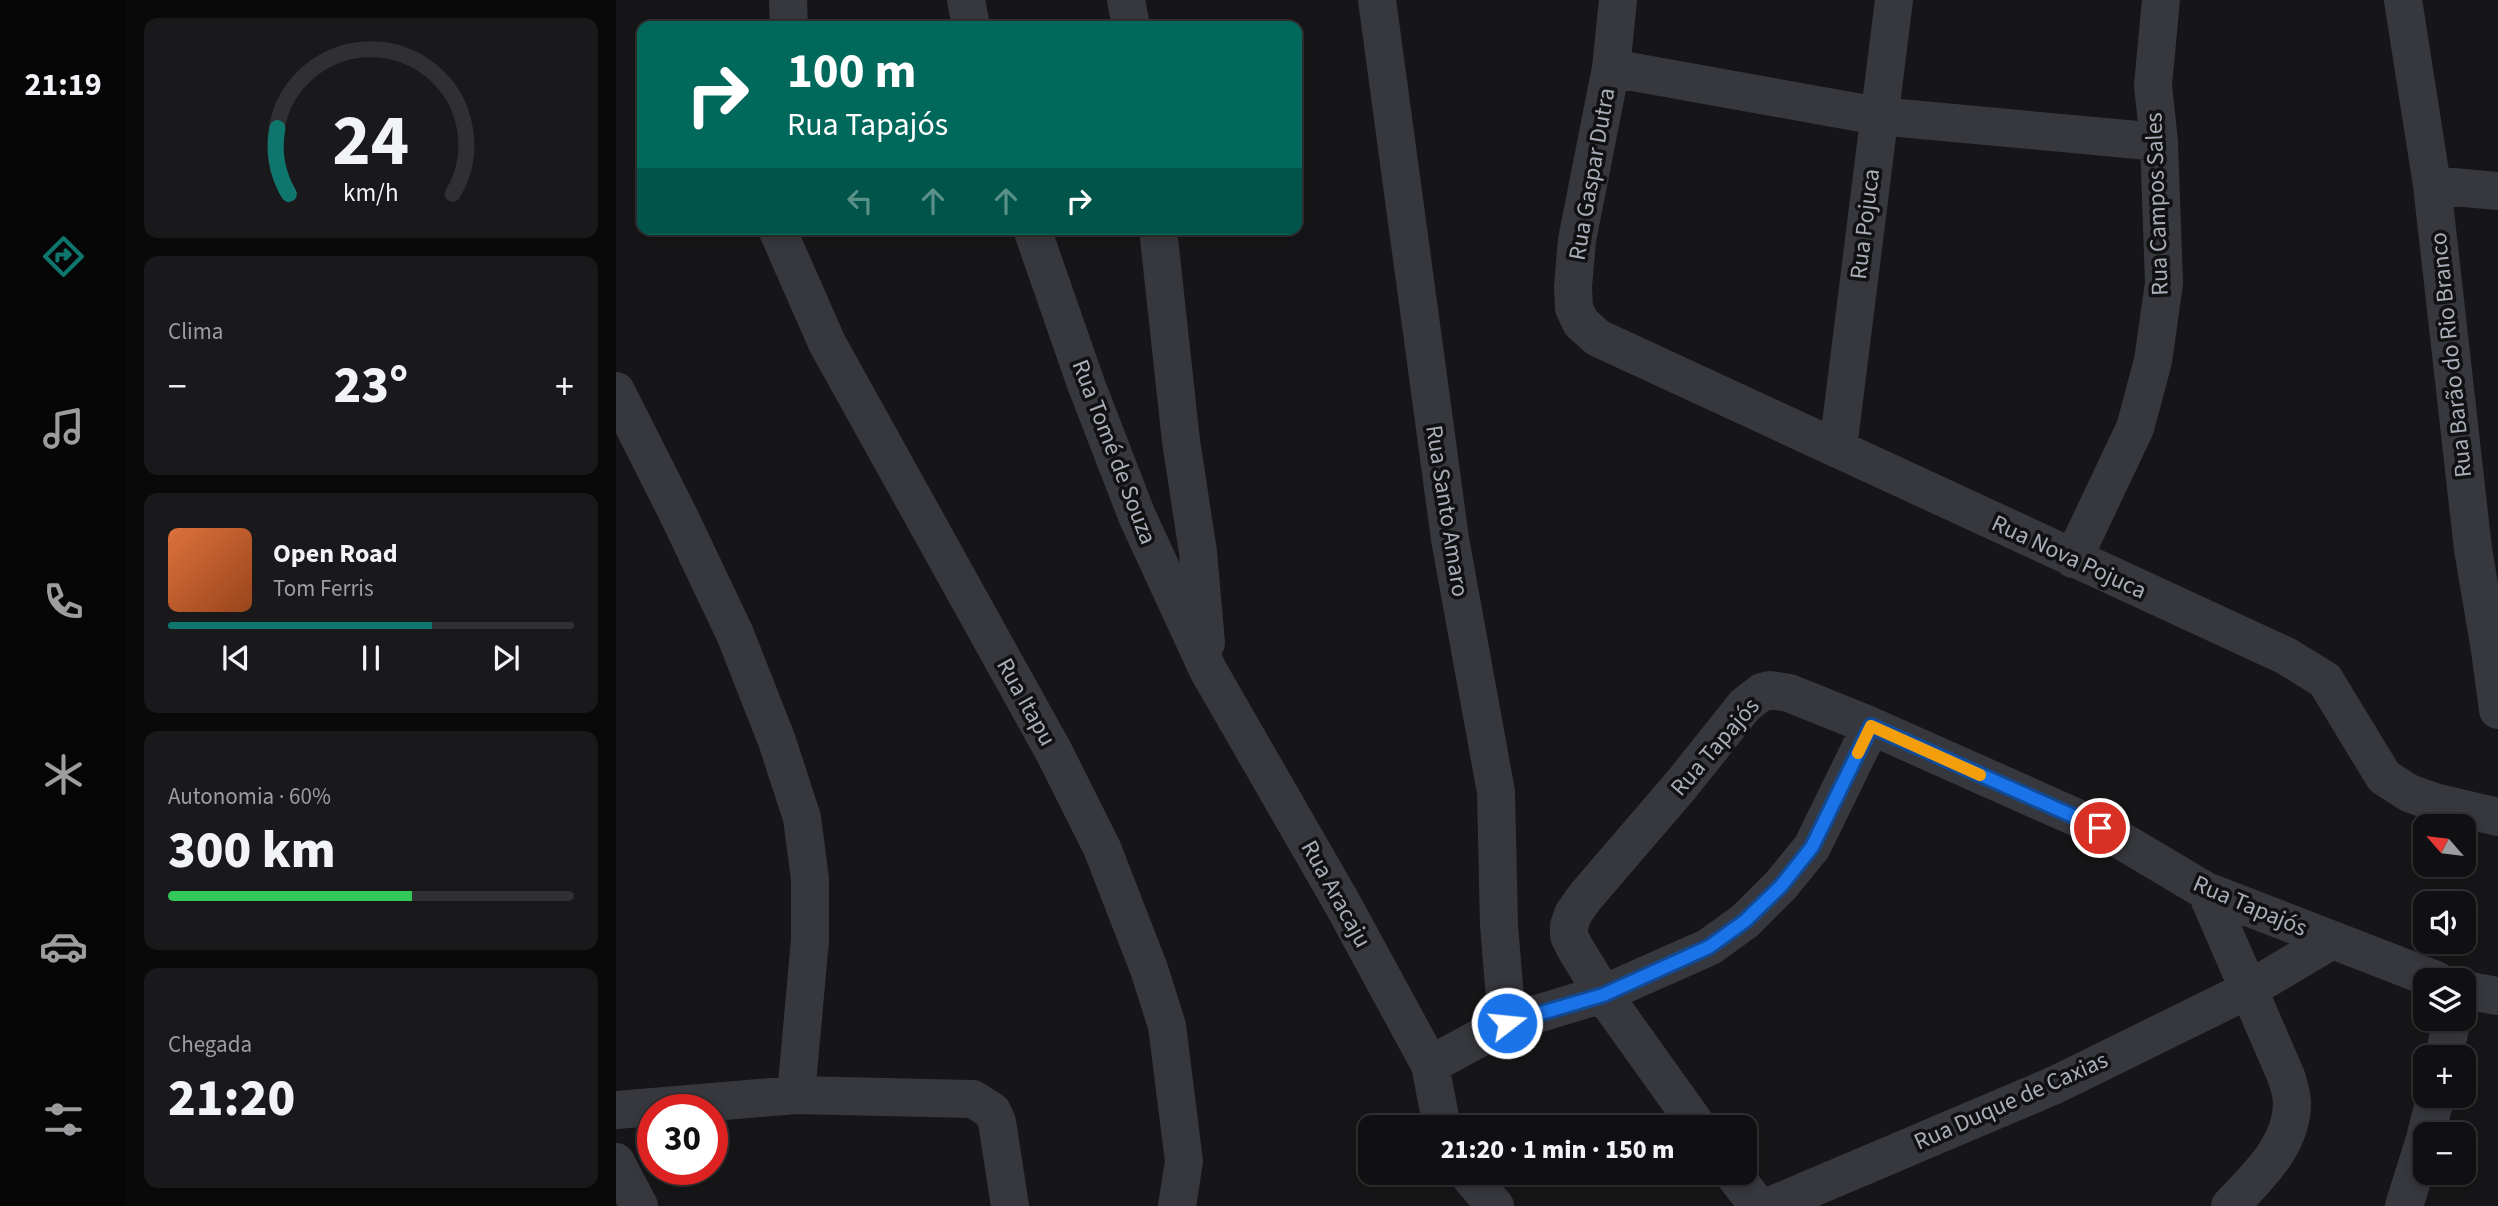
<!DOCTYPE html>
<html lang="pt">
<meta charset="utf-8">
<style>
:root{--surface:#101012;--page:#19191b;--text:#f1f3f6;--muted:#9c9d9f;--line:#303032;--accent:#0f766e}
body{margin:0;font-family:"Source Sans 3",sans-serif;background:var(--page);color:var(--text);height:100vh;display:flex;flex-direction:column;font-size:26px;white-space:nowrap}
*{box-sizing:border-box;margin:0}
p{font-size:23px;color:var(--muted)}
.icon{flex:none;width:38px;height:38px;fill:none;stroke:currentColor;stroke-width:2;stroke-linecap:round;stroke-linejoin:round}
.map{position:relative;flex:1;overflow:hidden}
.details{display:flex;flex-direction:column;gap:18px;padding:18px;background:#09090a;width:490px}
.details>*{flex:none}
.guide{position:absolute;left:21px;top:21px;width:665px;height:214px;border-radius:14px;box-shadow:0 4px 10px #0003,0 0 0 2px var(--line);background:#00695c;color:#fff;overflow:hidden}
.needle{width:46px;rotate:298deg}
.tools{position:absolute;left:1797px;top:814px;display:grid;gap:14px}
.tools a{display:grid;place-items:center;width:63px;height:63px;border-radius:14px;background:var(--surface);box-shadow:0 4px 10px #0003,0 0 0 2px var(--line);font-size:35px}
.speed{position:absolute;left:21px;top:1094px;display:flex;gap:14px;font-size:35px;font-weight:700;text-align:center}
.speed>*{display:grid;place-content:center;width:91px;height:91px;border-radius:50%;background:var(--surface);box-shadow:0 4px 10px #0003,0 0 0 2px var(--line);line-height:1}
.speed .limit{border:10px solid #d22;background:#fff;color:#111}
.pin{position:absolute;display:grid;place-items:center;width:60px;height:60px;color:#fff;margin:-30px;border:4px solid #fff;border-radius:50%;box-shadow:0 2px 7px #0007}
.me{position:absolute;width:77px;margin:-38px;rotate:74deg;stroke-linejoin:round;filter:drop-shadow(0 0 5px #0008)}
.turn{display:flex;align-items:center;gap:24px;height:147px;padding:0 35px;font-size:32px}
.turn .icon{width:91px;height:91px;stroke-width:2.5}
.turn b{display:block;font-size:49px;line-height:60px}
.lanes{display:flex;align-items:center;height:66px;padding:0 35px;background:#0003;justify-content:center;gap:35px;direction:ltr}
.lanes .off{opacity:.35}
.big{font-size:52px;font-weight:800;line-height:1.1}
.details .card{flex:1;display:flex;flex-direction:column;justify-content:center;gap:10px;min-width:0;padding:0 24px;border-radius:14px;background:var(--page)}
.details .dial{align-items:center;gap:0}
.dial svg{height:182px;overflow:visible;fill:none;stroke:var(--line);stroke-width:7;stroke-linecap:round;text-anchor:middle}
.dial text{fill:var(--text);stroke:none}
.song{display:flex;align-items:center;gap:21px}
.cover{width:84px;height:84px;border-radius:10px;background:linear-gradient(135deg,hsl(20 70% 55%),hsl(20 70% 35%))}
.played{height:7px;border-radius:4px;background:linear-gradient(90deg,var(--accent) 65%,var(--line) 65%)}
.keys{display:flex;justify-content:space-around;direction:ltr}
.heat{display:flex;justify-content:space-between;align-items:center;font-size:38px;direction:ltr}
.charge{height:10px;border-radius:5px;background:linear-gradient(90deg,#34c759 60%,var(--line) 0)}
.trip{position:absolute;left:742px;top:1115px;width:399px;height:70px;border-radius:14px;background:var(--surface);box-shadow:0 4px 10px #0003,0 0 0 2px var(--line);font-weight:800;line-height:70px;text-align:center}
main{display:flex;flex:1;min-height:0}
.menu{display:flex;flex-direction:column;width:126px;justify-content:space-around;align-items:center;background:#060607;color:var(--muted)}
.menu .icon{width:49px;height:49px}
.menu .current{color:var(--accent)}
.menu b{font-size:32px;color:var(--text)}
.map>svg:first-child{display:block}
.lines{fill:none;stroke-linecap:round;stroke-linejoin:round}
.minor{stroke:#37383d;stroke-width:38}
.route-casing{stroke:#114b97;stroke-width:18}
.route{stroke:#1a73e8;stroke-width:12}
.slow{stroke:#f59e0b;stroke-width:12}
.labels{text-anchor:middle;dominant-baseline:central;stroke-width:7;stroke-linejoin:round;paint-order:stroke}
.street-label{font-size:24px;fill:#a8adb8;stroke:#111113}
</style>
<main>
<nav class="menu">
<b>21:19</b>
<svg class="icon current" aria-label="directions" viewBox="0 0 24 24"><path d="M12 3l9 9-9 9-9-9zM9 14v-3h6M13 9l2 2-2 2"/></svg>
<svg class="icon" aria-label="music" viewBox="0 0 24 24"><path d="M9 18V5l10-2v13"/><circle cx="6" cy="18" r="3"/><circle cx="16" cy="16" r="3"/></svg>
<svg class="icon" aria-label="phone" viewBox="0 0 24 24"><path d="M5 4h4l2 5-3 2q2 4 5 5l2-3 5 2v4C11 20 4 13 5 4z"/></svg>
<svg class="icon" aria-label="climate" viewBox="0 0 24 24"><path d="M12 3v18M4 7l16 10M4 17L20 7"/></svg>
<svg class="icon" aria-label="car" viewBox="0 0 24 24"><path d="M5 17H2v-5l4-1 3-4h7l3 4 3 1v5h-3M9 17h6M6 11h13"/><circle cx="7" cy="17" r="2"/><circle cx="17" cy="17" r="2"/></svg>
<svg class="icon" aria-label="filters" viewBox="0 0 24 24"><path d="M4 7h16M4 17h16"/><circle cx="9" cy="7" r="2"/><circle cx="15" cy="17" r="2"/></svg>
</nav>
<section class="details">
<div class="card dial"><svg viewBox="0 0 100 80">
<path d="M14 69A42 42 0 1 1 86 69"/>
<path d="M14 69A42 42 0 0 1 9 40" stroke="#0f766e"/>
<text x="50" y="56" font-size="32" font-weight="700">24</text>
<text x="50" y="72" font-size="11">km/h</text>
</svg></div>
<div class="card"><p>Clima</p>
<div class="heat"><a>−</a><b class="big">23°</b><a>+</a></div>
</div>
<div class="card">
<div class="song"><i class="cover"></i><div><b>Open Road</b><p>Tom Ferris</p></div></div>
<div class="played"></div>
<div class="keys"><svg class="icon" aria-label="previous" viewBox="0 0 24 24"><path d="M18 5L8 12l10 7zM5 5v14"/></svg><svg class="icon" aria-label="pause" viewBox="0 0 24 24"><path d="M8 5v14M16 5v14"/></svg><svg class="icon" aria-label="next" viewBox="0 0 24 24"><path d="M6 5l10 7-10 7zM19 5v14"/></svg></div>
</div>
<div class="card"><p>Autonomia · 60%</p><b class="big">300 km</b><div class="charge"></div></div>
<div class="card"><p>Chegada</p><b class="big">21:20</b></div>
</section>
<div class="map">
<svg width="1882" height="1206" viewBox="0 0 1882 1206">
<rect width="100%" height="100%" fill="#161618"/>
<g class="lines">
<path class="minor" d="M172,0L173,26
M350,0L355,26
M510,0L515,26
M761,0L834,539L880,792L883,925L891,1023
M1002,0L995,68L961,240L957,287L958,308L965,323L982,338L1670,656L1709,680L1768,777L1793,793L1818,802L1882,817
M1787,0L1816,185L1857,549L1874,650L1882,710
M995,68L1262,116L1543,142
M1816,185L1882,191
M161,229L211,343L438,752L486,848L533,969L551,1026L568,1161L561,1206
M416,229L470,384L521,516L592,670L726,903L814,1065L826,1127
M542,229L565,441L582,552L590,643
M0,391L63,516L119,634L161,741L186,818L194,879V940L180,1095
M1222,448L1278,0
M1457,559L1519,428L1537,361L1548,283L1543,142L1537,85L1545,0
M1590,891L1670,1076C1673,1085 1676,1095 1676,1103C1676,1146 1641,1177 1614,1206
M1848,990L1882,996
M1828,1057L1836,1018
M814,1065L891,1023L987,994L1093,947L1129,921L1165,885L1196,847L1255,726
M0,1110L180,1095L357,1099L376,1111L381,1122L394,1206
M1082,1127L987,994L959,948L953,936V926L957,914L969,897L1066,784L1129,705L1146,692L1154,690L1173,693L1255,726L1484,828L1590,891L1820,980
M1810,1134L1820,1096
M0,1162L23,1206
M850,1172L879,1206
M1116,1172L1142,1206
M1154,1206L1439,1085L1632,990L1716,940
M1788,1206L1810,1136"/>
</g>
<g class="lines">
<defs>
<path id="route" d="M891,1023L987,995L1093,947L1129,921L1165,886L1196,847L1255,726L1484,828"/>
</defs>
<use href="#route" class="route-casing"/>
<use href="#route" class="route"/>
<path class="slow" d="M1242,753L1255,726L1364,775"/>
</g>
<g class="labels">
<g class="street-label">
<text transform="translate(976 174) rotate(-80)">Rua Gaspar Dutra</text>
<text transform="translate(1541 204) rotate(-92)">Rua Campos Sales</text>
<text transform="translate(1249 224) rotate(-83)">Rua Pojuca</text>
<text transform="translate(1835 355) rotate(-96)">Rua Barão do Rio Branco</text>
<text transform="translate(498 452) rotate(69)">Rua Tomé de Souza</text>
<text transform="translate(831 511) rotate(81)">Rua Santo Amaro</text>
<text transform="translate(1453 557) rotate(25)">Rua Nova Pojuca</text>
<text transform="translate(410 702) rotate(61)">Rua Itapu</text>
<text transform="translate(1099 747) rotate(-49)">Rua Tapajós</text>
<text transform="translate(720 894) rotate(61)">Rua Aracaju</text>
<text transform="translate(1634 906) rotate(23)">Rua Tapajós</text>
<text transform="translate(1395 1101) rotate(-24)">Rua Duque de Caxias</text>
</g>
</g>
</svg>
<div class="tools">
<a><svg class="needle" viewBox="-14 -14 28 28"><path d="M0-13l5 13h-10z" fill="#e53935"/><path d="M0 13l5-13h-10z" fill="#9c9d9f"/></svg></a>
<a><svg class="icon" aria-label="sound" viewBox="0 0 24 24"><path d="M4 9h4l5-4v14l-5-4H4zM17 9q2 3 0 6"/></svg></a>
<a><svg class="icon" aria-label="layers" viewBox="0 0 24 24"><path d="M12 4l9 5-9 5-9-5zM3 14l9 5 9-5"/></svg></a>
<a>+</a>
<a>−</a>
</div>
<div class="speed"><div class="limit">30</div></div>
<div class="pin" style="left:1484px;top:828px;background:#d93025"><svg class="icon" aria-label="arrive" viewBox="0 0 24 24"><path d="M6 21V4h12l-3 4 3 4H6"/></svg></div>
<svg class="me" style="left:891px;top:1023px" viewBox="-20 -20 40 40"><circle r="17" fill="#1a73e8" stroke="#fff" stroke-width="3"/><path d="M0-11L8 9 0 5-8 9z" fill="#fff"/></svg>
<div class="trip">21:20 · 1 min · 150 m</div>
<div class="guide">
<div class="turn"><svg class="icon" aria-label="right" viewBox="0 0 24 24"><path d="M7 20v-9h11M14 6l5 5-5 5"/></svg><div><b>100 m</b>Rua Tapajós</div></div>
<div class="lanes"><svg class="icon off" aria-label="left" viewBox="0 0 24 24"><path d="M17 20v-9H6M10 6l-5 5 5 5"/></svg><svg class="icon off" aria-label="ahead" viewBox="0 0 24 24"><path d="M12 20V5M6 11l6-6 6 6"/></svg><svg class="icon off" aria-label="ahead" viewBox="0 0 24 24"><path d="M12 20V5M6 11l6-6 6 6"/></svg><svg class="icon" aria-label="right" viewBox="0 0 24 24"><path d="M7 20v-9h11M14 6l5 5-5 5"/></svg></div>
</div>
</div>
</main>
